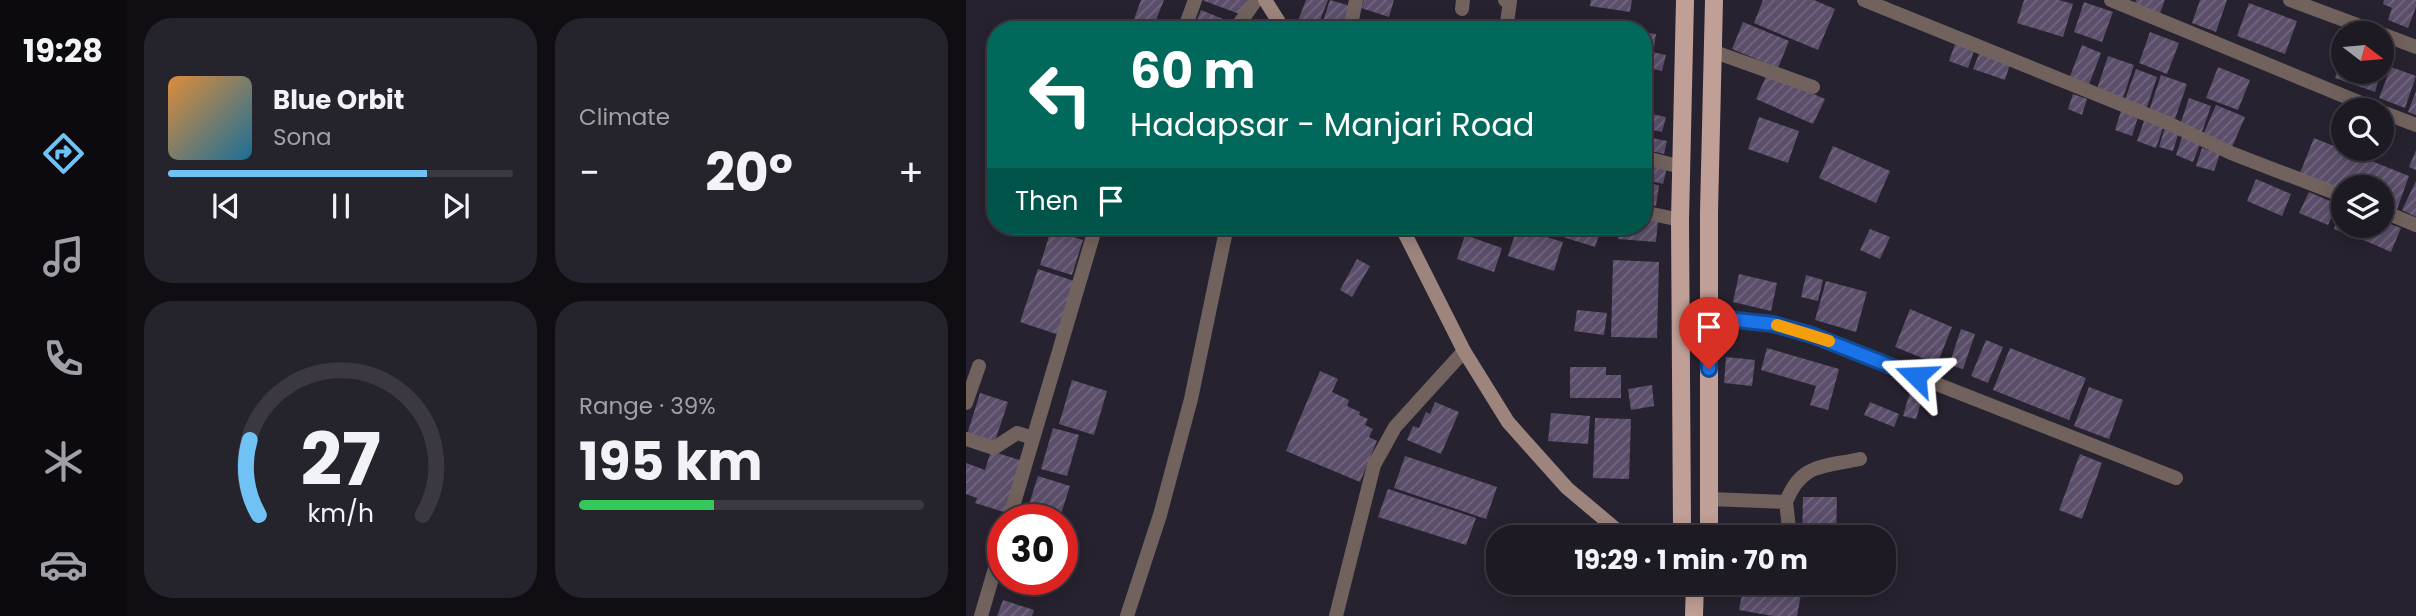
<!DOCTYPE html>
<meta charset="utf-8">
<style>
:root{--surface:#1d1a23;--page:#25232b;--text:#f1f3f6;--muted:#a0a1a6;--line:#3b3841;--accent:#70c1f4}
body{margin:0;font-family:Poppins,sans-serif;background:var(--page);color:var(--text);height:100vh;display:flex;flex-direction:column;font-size:26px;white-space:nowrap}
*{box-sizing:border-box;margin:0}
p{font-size:23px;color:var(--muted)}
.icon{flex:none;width:38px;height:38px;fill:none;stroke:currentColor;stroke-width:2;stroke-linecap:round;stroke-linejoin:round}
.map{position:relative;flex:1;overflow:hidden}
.panel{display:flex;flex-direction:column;gap:18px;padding:18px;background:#100e13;width:840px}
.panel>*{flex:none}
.top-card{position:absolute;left:21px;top:21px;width:665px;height:214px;border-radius:28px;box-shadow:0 4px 18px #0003,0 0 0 2px var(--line);background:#00695c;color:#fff;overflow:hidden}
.needle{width:46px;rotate:106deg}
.fabs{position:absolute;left:1365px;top:21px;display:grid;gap:14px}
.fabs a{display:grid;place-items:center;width:63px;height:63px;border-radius:50%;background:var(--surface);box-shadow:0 4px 18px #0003,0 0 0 2px var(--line);font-size:35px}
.speed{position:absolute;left:21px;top:504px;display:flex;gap:14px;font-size:35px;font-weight:700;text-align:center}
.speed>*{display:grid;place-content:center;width:91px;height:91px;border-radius:50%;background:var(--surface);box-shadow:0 4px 18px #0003,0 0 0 2px var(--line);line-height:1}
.speed .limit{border:10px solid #d22;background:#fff;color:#111}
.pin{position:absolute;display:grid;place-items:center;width:60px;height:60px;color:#fff;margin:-72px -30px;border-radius:50% 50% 50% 0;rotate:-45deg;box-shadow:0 0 7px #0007}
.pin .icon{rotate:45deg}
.me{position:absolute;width:77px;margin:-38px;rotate:291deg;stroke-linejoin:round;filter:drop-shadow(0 0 5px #0008)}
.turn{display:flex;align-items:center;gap:24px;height:147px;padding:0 28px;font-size:32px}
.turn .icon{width:91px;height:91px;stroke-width:2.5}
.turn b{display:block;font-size:49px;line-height:60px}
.then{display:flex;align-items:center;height:66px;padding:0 28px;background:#0003;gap:14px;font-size:26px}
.big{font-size:52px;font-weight:700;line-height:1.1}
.panel .widget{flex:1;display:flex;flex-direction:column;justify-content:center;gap:10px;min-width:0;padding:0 24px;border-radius:28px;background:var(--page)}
.panel .dial{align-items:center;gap:0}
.dial svg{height:182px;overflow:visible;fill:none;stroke:var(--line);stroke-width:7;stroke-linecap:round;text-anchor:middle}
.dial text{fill:var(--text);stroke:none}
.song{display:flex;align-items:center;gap:21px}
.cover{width:84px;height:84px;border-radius:10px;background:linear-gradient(135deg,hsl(30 70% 55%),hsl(200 70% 35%))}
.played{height:7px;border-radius:4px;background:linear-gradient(90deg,var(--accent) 75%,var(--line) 75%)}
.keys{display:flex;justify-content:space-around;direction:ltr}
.heat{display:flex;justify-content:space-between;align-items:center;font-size:38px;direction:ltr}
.charge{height:10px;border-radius:5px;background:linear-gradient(90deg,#34c759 39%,var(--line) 0)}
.panel .tiles{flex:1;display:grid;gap:18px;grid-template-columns:repeat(2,1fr)}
.trip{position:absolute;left:520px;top:525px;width:410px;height:70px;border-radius:28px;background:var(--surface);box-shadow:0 4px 18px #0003,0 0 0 2px var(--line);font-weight:700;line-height:70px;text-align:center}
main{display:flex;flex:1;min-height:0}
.dock{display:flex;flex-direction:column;width:126px;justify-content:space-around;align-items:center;background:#0c0a0e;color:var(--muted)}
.dock .icon{width:49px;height:49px}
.dock .selected{color:var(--accent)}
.dock b{font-size:32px;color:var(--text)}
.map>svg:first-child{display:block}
.building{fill:url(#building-hatch)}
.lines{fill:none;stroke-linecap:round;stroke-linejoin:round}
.street{stroke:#72625e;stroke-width:14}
.secondary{stroke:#9d857e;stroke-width:14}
.primary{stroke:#bf9f96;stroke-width:18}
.route-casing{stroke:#114b97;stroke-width:18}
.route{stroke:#1a73e8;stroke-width:12}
.slow{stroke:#f59e0b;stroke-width:12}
</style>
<main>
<nav class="dock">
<b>19:28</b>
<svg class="icon selected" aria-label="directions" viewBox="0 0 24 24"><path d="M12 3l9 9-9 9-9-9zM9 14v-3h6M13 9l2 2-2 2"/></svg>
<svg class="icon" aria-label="music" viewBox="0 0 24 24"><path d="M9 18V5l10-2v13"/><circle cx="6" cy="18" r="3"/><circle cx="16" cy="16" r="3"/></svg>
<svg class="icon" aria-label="phone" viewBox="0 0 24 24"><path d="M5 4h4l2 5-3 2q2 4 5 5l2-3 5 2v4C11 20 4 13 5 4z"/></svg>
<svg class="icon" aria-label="climate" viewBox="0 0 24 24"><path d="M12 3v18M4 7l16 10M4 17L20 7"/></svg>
<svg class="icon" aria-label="car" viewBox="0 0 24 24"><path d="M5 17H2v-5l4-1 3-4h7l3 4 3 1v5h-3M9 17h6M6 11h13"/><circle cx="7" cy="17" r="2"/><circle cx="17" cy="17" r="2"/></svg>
</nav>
<section class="panel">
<div class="tiles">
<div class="widget">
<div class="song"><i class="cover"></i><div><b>Blue Orbit</b><p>Sona</p></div></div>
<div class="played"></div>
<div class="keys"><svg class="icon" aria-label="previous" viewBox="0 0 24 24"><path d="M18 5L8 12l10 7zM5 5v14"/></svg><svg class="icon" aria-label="pause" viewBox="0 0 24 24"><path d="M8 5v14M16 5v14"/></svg><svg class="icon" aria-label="next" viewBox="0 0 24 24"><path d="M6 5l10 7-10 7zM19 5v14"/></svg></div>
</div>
<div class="widget"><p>Climate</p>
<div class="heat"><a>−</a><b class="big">20°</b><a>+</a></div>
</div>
<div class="widget dial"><svg viewBox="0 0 100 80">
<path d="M14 69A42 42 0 1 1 86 69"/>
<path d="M14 69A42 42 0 0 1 10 36" stroke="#70c1f4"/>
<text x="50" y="56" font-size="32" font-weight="700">27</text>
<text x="50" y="72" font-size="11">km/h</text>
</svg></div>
<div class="widget"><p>Range · 39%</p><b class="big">195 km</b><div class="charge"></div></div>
</div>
</section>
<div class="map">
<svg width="1450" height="616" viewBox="0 0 1450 616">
<defs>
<pattern id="building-hatch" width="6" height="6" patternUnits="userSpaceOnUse" patternTransform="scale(1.75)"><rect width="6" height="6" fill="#5b4e6a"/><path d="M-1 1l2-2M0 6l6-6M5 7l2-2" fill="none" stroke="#72677f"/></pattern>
</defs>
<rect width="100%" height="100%" fill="#27222f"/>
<path class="building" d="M175,0H198L186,30H164Z
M236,0H281L276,15Z
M340,0H362L350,30H339L330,26Z
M364,0L388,7L380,30H354Z
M398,0H428L423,17L395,8Z
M625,0H666L664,12L624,6Z
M797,0H848L869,9L852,50L788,23Z
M1058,0H1093L1107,4L1097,37L1051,23Z
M1170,0H1199L1194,13L1169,3Z
M1234,0H1261L1250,32L1226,23Z
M1418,0H1450V7L1442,28L1422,20L1426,8L1417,4Z
M1118,2L1147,12L1136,42L1108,32Z
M1283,3L1331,21L1319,54L1271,36Z
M235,10L257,19L252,30H227Z
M290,20L303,30H282Z
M777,22L823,41L812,68L766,49Z
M677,32L690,34L688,47L677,45Z
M1184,32L1213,43L1201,74L1173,63Z
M989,44L1008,51L1002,68L983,61Z
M1116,45L1135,53L1122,87L1103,79Z
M677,50L700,55L696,71L677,67Z
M1013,54L1044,64L1039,80L1007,69Z
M1377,54V72H1415L1409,92L1369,78Z
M1142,56L1168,65L1157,98L1131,89Z
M1252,67L1284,80L1272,110L1240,98Z
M1425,67L1450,76L1439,108L1413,98Z
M1170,69L1191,77L1180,110L1158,102Z
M801,74L859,99L847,124L790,99Z
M1195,75L1221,84L1209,119L1183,111Z
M1450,91V115L1442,112Z
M1107,94L1121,99L1116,115L1102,109Z
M677,95L686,97L683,111L677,109Z
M1223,98L1245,106L1236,132L1214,125Z
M1250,105L1279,117L1266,147L1237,135Z
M1155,111L1172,117L1166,136L1149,130Z
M677,112L700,117L696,132L677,128Z
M793,117L833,131L822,163L782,149Z
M1178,121L1197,128L1190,148L1171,141Z
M1199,127L1213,131L1207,151L1193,147Z
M677,136L701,141L698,154L677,149Z
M1216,137L1234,144L1227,162L1210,155Z
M1348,138L1443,176L1430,212L1416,206V187H1377V191L1334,173Z
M867,146L924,171L910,203L853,178Z
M1236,148L1254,154L1248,171L1230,166Z
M1450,150V170L1443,167Z
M677,161L701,167L697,184L677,179Z
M1290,179L1325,194L1316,216L1281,201Z
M1450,181V217L1436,210Z
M677,183L693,185L690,206L677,204Z
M1343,192L1371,204L1362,225L1333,213Z
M1377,204V226H1395L1390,238L1368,229Z
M677,219L692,221L690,242L652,239L653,226H677Z
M1416,221L1435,228L1425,252L1393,238L1398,226H1416Z
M580,226H636L629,247L578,231Z
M551,228L597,242L588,271L542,256Z
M904,229L924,237L914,259L894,250Z
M85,230L117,240L106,275L74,265Z
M499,235L536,248L528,272L491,259Z
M391,259L404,266L386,297L374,290Z
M647,260L693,262L691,338L645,337Z
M72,269L111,282L93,335L54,322Z
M773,274L811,283L805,311L767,302Z
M840,275L857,280L852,301L835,297Z
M860,281L901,292L890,332L849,320Z
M944,309L986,327L971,364L929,347Z
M611,310L641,313L638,335L608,331Z
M995,329L1009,334L997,369L983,365Z
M1020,340L1037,347L1022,383L1005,376Z
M801,348L873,369L862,410L844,405L850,386L795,370Z
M1044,348L1120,378L1103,420L1027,390Z
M760,357L789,360L786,386L758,383Z
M604,367H640V375H655V398H604Z
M354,371L372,379L366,392L383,400L381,406L394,412L393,415L402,419L399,425L407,429L403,437L411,441L394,482L320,451Z
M106,380L141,391L128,435L93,424Z
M686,385L688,406L665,410L662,389Z
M1123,387L1157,400L1143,439L1108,426Z
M944,392L957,396L950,419L937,416Z
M14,393L42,402L28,444L1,435Z
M469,402L493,412L475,454L441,440L447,426L453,428L460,412L464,414Z
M904,402L933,414L928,427L898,415Z
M585,413L624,416L622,444L582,441Z
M629,418L665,419L663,479L627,478Z
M87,428L113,435L101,476L75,469Z
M25,451L57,461L41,513L9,503L11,498L0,494V463L19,470Z
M1114,454L1136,463L1116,519L1093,510Z
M439,456L531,487L520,519L428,488Z
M72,476L104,486L93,520H77L60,514Z
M422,489L510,518L500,545L412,517Z
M837,497H871L870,536H836Z
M778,583H837L831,616H807L773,610Z
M37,600L68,610L66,616H31Z"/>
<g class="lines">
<path class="street" d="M539,0L544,1L540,30
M898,0L1204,124L1265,153L1377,196
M1145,0L1412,110
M1324,0L1413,33
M496,9L497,0
M218,30L229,0
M269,30L290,0
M384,30L390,0
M1416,34L1450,47
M746,51L847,87
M1416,112L1450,125
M677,157L715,167
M1416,211L1450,225
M677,212L714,220
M743,317L807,324L846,335L1210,478
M0,403L13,366
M0,439L28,448L51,433L67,438
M743,499L820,502L824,537
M820,502C835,463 857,467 894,459
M43,520L130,226
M15,616L37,541
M161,616L194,515L225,399L261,226
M370,616L408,465L429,427L498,351"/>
<path class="secondary" d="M299,0L318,30
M435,226L498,351L542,422L601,488L651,530L667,537"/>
<path class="primary" d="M719,0L714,220L716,527L722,537
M738,537L743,527V212L748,0
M728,616L729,583"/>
</g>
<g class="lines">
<defs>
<path id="route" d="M743,369V317L807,324L846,335L950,376"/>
</defs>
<use href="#route" class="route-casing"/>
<use href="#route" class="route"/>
<path class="slow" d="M811,325L863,341"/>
</g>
</svg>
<div class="fabs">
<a><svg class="needle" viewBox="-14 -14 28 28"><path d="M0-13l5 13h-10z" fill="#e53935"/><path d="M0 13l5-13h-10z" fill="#a0a1a6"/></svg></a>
<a><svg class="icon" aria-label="search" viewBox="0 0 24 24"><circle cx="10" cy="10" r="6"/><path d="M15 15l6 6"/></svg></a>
<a><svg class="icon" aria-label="layers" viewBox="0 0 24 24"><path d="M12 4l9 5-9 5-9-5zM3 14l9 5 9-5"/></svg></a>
</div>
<div class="speed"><div class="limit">30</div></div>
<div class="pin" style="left:743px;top:369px;background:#d93025"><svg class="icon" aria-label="arrive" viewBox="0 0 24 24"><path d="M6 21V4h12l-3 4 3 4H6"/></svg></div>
<svg class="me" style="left:950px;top:376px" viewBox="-20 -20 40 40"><path d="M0-17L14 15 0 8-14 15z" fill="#1a73e8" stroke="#fff" stroke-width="4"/></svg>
<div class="trip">19:29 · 1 min · 70 m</div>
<div class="top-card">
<div class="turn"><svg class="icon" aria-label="left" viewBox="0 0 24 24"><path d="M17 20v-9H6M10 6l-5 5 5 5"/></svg><div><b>60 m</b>Hadapsar - Manjari Road</div></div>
<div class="then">Then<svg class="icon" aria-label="arrive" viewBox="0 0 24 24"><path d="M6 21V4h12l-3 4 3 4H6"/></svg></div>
</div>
</div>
</main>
